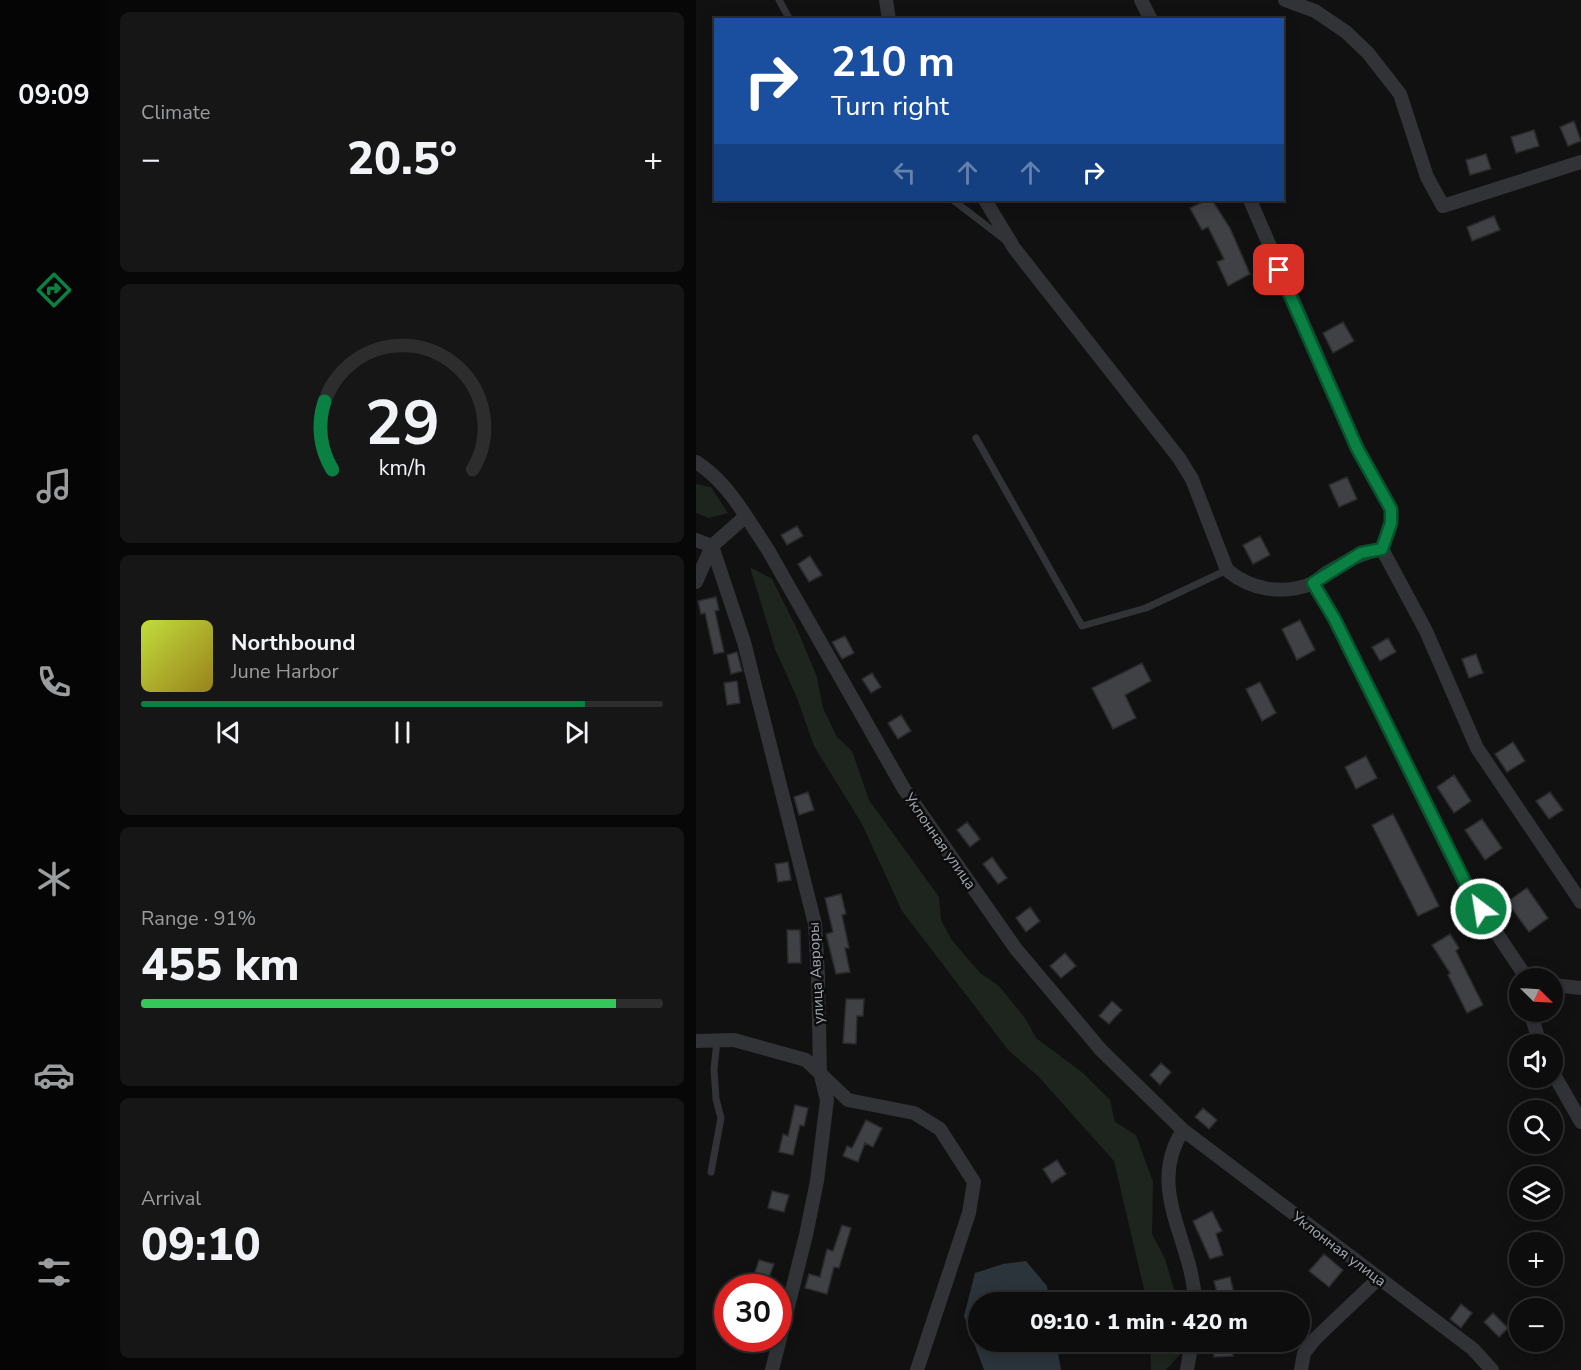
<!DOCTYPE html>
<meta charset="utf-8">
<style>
:root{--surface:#0d0d0e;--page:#161617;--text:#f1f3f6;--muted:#9a9c9e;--line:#2d2d2e;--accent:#0b8043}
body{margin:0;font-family:"Nunito Sans",sans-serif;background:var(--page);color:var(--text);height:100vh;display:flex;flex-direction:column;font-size:22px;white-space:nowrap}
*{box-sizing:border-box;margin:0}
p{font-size:20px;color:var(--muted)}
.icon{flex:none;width:33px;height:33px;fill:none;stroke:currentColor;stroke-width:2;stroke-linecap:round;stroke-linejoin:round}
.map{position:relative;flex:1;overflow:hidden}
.details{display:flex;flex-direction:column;gap:12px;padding:12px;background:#070708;width:588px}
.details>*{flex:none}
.guide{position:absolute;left:18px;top:18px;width:570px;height:183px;border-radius:0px;box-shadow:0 3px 15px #0003,0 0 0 2px var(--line);background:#1a4fa0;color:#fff;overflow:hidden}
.needle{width:39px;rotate:114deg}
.controls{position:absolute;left:813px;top:968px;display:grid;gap:12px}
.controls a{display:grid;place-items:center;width:54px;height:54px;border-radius:50%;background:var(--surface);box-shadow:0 3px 15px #0003,0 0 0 2px var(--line);font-size:30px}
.speed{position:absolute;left:18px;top:1274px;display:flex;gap:12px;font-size:30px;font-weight:700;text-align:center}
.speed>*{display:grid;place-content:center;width:78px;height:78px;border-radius:50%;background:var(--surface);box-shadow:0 3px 15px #0003,0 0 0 2px var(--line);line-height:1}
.speed .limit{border:9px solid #d22;background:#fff;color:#111}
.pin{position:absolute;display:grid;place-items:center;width:51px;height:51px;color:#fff;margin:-26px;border-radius:12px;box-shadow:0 3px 9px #0006}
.me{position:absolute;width:66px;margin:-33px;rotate:329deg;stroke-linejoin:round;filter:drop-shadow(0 0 4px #0008)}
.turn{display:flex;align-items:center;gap:21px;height:126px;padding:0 18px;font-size:27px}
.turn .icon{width:78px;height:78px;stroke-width:2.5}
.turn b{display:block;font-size:42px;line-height:51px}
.lanes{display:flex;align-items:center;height:57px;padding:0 18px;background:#0003;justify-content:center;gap:30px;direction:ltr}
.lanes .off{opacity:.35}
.big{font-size:45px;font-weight:800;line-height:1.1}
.details .card{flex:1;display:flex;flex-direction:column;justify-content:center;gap:9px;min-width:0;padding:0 21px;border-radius:9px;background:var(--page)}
.details .dial{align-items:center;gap:0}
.dial svg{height:156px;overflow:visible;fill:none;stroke:var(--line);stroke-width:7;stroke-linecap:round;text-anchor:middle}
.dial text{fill:var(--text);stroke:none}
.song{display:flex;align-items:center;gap:18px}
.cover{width:72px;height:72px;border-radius:9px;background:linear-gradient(135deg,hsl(70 70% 55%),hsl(50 70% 35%))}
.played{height:6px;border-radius:3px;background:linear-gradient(90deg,var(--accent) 85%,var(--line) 85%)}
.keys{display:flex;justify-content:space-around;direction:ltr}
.heat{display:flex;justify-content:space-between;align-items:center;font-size:33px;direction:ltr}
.charge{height:9px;border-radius:4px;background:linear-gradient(90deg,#34c759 91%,var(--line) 0)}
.trip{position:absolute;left:272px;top:1292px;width:342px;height:60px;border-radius:30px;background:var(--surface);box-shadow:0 3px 15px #0003,0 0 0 2px var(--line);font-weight:800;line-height:60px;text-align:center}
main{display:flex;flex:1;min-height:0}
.tabs{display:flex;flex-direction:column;width:108px;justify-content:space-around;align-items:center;background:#050506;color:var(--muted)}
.tabs .icon{width:42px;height:42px}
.tabs .current{color:var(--accent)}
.tabs b{font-size:27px;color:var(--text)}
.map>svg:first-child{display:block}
.green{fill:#1d251e}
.water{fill:#2b343a}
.building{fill:#404145;stroke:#2b2b2e;stroke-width:1.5}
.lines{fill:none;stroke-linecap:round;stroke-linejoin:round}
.lane{stroke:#323337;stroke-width:7}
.street{stroke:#323337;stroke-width:14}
.route-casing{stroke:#07532c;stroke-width:15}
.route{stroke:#0b8043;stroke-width:10}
.labels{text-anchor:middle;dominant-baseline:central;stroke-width:5;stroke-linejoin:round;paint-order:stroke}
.street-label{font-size:15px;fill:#a3a8b2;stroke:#0c0c0d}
</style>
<main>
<nav class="tabs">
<b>09:09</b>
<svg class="icon current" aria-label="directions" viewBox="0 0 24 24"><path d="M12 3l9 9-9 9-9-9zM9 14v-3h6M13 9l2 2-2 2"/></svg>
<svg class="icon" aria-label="music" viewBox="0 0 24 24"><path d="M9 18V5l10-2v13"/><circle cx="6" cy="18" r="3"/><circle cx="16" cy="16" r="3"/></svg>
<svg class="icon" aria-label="phone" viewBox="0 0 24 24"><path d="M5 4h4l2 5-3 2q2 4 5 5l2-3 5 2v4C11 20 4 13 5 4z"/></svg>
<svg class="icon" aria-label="climate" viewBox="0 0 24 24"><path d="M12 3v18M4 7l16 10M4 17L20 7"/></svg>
<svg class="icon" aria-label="car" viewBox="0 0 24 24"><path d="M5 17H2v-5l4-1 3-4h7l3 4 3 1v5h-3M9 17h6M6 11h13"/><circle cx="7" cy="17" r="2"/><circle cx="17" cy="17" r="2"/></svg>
<svg class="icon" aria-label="filters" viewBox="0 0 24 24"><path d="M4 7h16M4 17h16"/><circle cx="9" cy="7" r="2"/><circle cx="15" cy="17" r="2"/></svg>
</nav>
<section class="details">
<div class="card"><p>Climate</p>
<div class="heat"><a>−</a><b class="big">20.5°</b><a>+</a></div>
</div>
<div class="card dial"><svg viewBox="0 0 100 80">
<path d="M14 69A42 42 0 1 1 86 69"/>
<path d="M14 69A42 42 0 0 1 10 34" stroke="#0b8043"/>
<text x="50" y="56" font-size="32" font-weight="700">29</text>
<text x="50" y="72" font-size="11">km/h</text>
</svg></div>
<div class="card">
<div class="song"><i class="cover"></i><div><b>Northbound</b><p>June Harbor</p></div></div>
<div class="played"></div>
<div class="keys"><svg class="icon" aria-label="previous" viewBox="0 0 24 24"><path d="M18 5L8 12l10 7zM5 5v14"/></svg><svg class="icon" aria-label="pause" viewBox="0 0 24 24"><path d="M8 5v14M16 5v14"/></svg><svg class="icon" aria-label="next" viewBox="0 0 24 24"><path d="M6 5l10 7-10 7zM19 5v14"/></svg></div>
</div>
<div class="card"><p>Range · 91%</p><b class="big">455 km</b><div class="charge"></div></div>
<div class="card"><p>Arrival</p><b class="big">09:10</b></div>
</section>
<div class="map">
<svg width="885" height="1370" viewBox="0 0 885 1370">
<rect width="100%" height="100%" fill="#111112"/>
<path class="green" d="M0,484L15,487L32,513L13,518L0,513Z
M54,567L76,579L101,629L121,677L127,708L141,737L156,751L173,800L243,897L245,920L255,939L284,973L303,986L329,1018L340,1038L387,1073L414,1100L419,1122L440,1135L457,1182L456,1234L469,1259L482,1302H451L418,1161L342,1076L313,1051L206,911L166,824L118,746L101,698L79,649Z
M454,1341H478L486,1352L470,1370H455Z"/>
<path class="water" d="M330,1261L351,1286L353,1302H282V1341H360L365,1370H288L268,1316L279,1273L307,1264Z"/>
<path class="building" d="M878,121L885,141L872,146L864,127Z
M838,130L843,146L820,153L815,137Z
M790,154L795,169L774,175L770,160Z
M511,200H516L534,228L554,274L532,286L521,262L528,259L512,227L506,230L494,208Z
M798,216L804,230L776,241L771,227Z
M647,322L658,341L637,353L627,333Z
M651,477L661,499L643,507L633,485Z
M101,526L107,536L91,545L85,535Z
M564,536L574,555L557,564L547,545Z
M114,556L126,575L113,582L102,564Z
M20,597L23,610L19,611L28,652L18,654L9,613L5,614L2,601Z
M604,620L619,650L601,660L586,629Z
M149,636L158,653L146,659L136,642Z
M692,638L700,652L684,661L676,647Z
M41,652L46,671L35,674L31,655Z
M780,654L787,673L773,678L766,659Z
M446,663L455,681L429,695L440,718L417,729L396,688Z
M176,673L185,687L175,693L166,679Z
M41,681L44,703L31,705L28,683Z
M564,682L580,713L566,721L550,689Z
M205,715L215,731L202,739L192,723Z
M817,742L829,761L811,772L799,754Z
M670,756L681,778L660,789L649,767Z
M758,775L775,801L758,813L741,787Z
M112,792L118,810L103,815L98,797Z
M854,792L867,810L853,819L840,801Z
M697,814L743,906L722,916L676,825Z
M786,819L806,848L789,860L769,830Z
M271,822L284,839L274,847L261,830Z
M296,857L311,878L302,884L287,864Z
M92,862L95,880L82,882L79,864Z
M831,888L852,918L833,932L811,902Z
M145,894L150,914L146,915L153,948H149L154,972L140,974L130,934L137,932L129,898Z
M334,907L344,921L330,932L320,918Z
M91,930H104L105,963H92Z
M754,934L763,948L760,951L787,1005L771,1013L752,975L754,973L736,945Z
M369,953L380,966L365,978L354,966Z
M150,999H168L167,1016H161L160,1044L147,1043Z
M416,1001L426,1010L413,1024L403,1016Z
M465,1063L475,1072L464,1085L454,1075Z
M99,1105L112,1108L108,1126L104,1125L97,1155L83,1152L87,1134L92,1136Z
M507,1108L521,1120L513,1129L499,1117Z
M170,1120L186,1128L177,1147L169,1143L162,1162L147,1156L151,1146L156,1148Z
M361,1160L370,1174L356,1183L347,1169Z
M76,1191L93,1195L88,1212L72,1208Z
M516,1211L526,1231L520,1234L527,1255L514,1259L497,1221Z
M146,1225L155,1228L143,1268L138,1267L131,1294L109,1288L113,1274L124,1277L131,1249L137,1251Z
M628,1254L647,1270L633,1287L613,1271Z
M63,1260L78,1264L72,1280L58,1275Z
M534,1277L539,1297L523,1300L518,1281Z
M765,1304L776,1313L765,1328L754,1319Z
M797,1313L812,1328L803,1337L788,1322Z
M517,1341H536L537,1356L518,1357Z"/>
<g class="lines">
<path class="lane" d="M83,0L94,20
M257,200L309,240
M280,438L386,626L450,608L531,570
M15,1172L25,1118L20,1099L18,1069L21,1041"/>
<path class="street" d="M190,0L193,20
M445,0L455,20
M589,0L619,11L650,32L672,53L704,94L731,177L747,206L885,162
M289,200L318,248L483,458L496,479L531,570C555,590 586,595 615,584C621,582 625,576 630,573C649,562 665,553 686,549L695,523V509L661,448L554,200
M0,462C22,476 36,495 50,516L16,546L0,582
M50,516L72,550L208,789L320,949L405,1050L487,1130L777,1349L796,1370
M0,540L16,546
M16,546L48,642L119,924L122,975L124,1072L131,1100L121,1181L110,1235L76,1370
M686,549L730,631L781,748L885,902
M617,583L638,618L773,892L830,977
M856,985L885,988
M834,1011L844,1044
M0,1041L38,1040L110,1060L152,1100L218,1113L244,1129L278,1182L273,1213L221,1370
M856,1071L885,1122
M487,1130C449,1189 497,1241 499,1302
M491,1370L496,1341
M605,1370L608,1353L620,1338L682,1279"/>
</g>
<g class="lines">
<defs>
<path id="route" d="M583,270L661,448L695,509V523L686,549L665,553L617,583L638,618L774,892L785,909"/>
</defs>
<use href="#route" class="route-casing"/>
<use href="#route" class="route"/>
</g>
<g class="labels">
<g class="street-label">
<text transform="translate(244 841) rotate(55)">Уклонная улица</text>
<text transform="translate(120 973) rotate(-93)">улица Авроры</text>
<text transform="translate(643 1249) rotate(37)">Уклонная улица</text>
</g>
</g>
</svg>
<div class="controls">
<a><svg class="needle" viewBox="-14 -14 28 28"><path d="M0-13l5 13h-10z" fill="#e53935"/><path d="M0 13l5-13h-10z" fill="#9a9c9e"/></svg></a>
<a><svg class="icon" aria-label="sound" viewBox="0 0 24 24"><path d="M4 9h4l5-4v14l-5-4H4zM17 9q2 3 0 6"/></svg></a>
<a><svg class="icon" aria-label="search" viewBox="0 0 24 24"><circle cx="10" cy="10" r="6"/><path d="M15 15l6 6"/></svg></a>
<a><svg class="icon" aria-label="layers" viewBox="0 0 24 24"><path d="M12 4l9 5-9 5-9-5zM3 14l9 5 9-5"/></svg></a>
<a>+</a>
<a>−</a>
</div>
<div class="speed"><div class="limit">30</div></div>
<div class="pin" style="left:583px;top:270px;background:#d93025"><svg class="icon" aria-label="arrive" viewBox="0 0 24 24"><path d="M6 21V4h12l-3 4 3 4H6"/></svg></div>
<svg class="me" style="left:785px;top:909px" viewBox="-20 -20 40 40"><circle r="17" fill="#0b8043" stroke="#fff" stroke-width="3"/><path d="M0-11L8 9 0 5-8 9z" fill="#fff"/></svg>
<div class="trip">09:10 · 1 min · 420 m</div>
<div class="guide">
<div class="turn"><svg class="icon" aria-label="right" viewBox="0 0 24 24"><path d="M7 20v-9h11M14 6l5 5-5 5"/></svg><div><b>210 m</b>Turn right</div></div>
<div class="lanes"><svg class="icon off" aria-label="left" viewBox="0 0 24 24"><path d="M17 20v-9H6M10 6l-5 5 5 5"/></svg><svg class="icon off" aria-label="ahead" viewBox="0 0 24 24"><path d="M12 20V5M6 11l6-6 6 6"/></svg><svg class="icon off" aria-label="ahead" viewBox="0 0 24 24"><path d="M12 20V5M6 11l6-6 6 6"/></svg><svg class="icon" aria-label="right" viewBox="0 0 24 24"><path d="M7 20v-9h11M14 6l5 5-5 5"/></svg></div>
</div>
</div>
</main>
